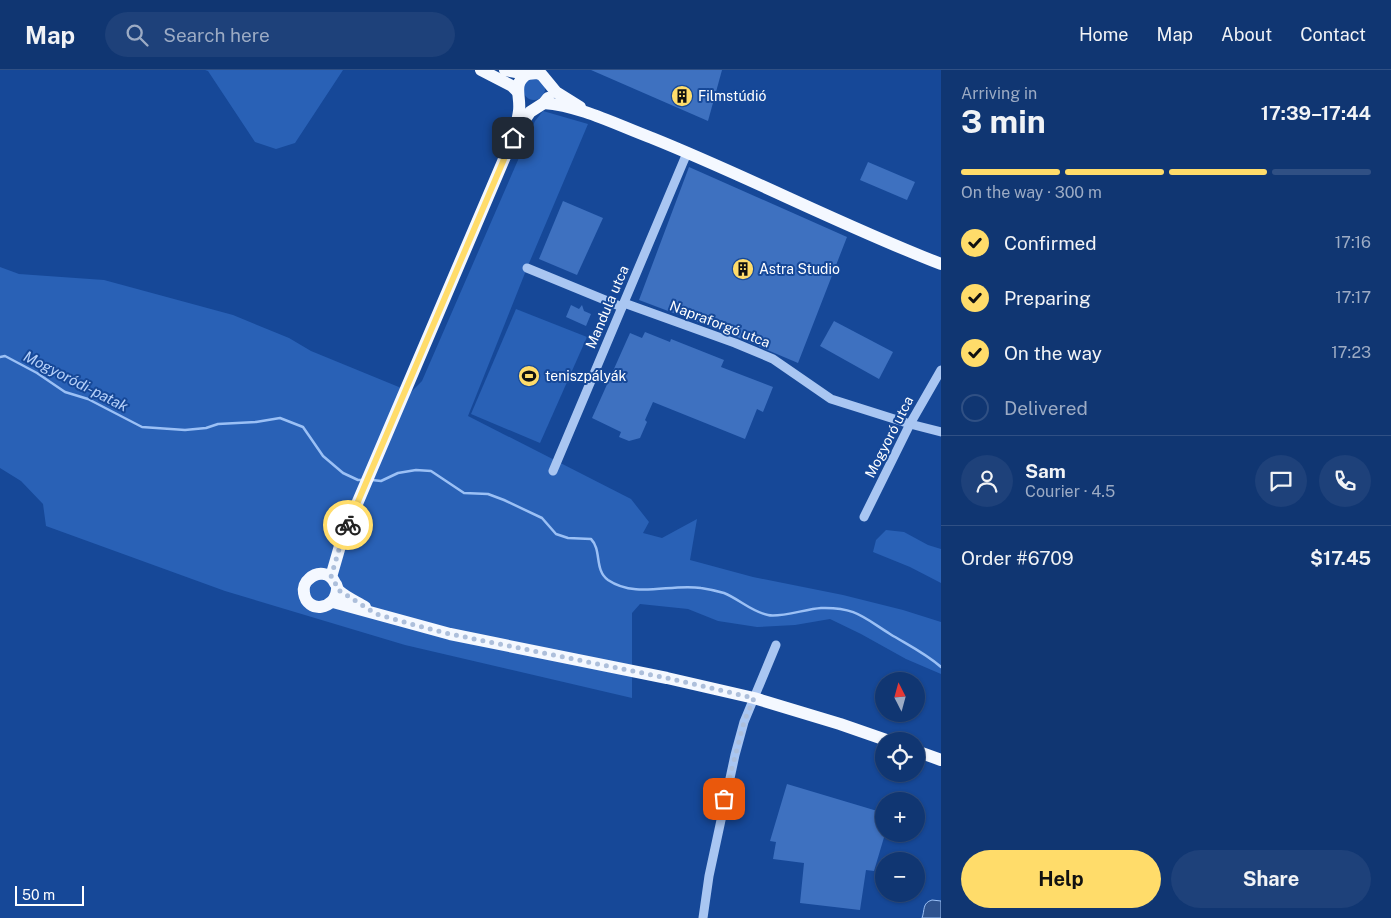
<!DOCTYPE html>
<meta charset="utf-8">
<style>
:root{--surface:#103672;--page:#1e417a;--text:#f1f3f6;--muted:#9cabc4;--line:#305084;--accent:#ffdc6a}
body{margin:0;font-family:"Public Sans",sans-serif;background:var(--page);color:var(--text);height:100vh;display:flex;flex-direction:column;font-size:19px;white-space:nowrap}
*{box-sizing:border-box;margin:0}
p{font-size:16px;color:var(--muted)}
.icon{flex:none;width:28px;height:28px;fill:none;stroke:currentColor;stroke-width:2;stroke-linecap:round;stroke-linejoin:round}
.map{position:relative;flex:1;overflow:hidden}
.details{display:flex;flex-direction:column;background:var(--surface);width:450px}
.details>*{flex:none}
.needle{width:32px;rotate:354deg}
.fabs{position:absolute;left:875px;top:602px;display:grid;gap:10px}
.fabs a{display:grid;place-items:center;width:50px;height:50px;border-radius:50%;background:var(--surface);box-shadow:0 1px 4px #0004,0 0 0 1px var(--line);font-size:25px}
.scale{position:absolute;left:15px;bottom:12px;width:69px;box-sizing:border-box;padding-left:5px;border:2px solid #fff;border-top:0;font-size:14px;line-height:18px;white-space:nowrap;color:#fff;-webkit-text-stroke:4px #164898;paint-order:stroke}
.pin{position:absolute;display:grid;place-items:center;width:42px;height:42px;color:#fff;margin:-21px;border-radius:10px;box-shadow:0 2px 8px #0006}
.courier{position:absolute;display:grid;place-items:center;width:50px;height:50px;margin:-25px;border:4px solid #ffdc6a;border-radius:50%;background:#fff;color:#222;box-shadow:0 1px 6px #0007}
.head em{font-style:normal;font-weight:700}
.head div{display:flex;flex-direction:column-reverse}
.head{display:flex;align-items:center;justify-content:space-between;height:85px;padding:0 20px}
h1{font-size:32px;font-weight:700;line-height:38px}
.bar{display:grid;grid-template-columns:repeat(4,1fr);gap:8px 5px;align-content:center;height:60px;padding:0 20px}
.bar i{height:6px;border-radius:4px;background:var(--line)}
.bar .current{background:var(--accent)}
.bar p{grid-column:span 4}
.line{display:flex;align-items:center;gap:12px;padding:0 20px;border-top:1px solid var(--line)}
.line div{flex:1}
.round{display:grid;place-items:center;flex:none;width:52px;height:52px;border-radius:26px;background:var(--page)}
ol{padding:0 20px;list-style:none}
li{display:flex;align-items:center;gap:15px;height:55px}
li p{margin-inline-start:auto}
li .icon{padding:5px;border-radius:50%;background:var(--accent);color:#111;stroke-width:4}
li:last-child{color:var(--muted)}
li i{width:28px;height:28px;border:2px solid var(--line);border-radius:50%}
.primary-button{display:flex;gap:10px;margin-top:auto;padding:10px 20px}
.primary-button a{flex:1;height:58px;border-radius:30px;background:var(--accent);color:#111;font-size:20px;font-weight:700;line-height:58px;text-align:center}
.primary-button a+a{background:var(--page);color:var(--text)}
header{display:flex;align-items:center;gap:30px;box-sizing:border-box;height:70px;padding:0 25px;background:var(--surface);border-bottom:1px solid var(--line)}
header strong{font-size:24px}
nav{display:flex;gap:28px;margin-inline-start:auto;font-size:18px}
.search{width:350px;height:45px;background:var(--page);display:flex;align-items:center;gap:12px;box-sizing:border-box;padding:0 18px;border-radius:28px;color:var(--muted);font-size:19px}
main{display:flex;flex:1;min-height:0}
.map>svg:first-child{display:block}
.green{fill:#2961b6}
.water{fill:#2f538f;stroke:#9bc0f5}
.lines{fill:none;stroke-linecap:round;stroke-linejoin:round}
.stream{stroke:#9bc0f5;stroke-width:2.5}
.building{fill:#3e71c0}
.minor{stroke:#a9c6f2;stroke-width:9}
.major{stroke:#f4f8ff;stroke-width:12}
.done{stroke:#adbfdb;stroke-width:5;stroke-dasharray:0 9}
.route{stroke:#ffdc6a;stroke-width:6}
.labels{text-anchor:middle;dominant-baseline:central;stroke-width:4;stroke-linejoin:round;paint-order:stroke}
.poi-label{font-size:14px;fill:#fff;stroke:#164898;text-anchor:start}
.street-label{font-size:14px;fill:#fff;stroke:#164898}
.water-label{font-size:15px;font-style:italic;fill:#b5d0f9;stroke:#164898}
</style>
<header>
<strong>Map</strong>
<div class="search"><svg class="icon" aria-label="search" viewBox="0 0 24 24"><circle cx="10" cy="10" r="6"/><path d="M15 15l6 6"/></svg>Search here</div>
<nav><a>Home</a><a>Map</a><a>About</a><a>Contact</a></nav>
</header>
<main>
<div class="map">
<svg width="941" height="848" viewBox="0 0 941 848">
<rect width="100%" height="100%" fill="#164898"/>
<g class="green">
<path d="M205 0H343L295 73 276 79 255 72 208 1Z"/>
<circle cx="534" cy="19" r="11"/>
<path d="M543 41 588 54 527 198 468 346 631 429 649 452 643 463 662 468 697 449 690 490 753 507 843 525 903 540 941 552V604L906 589 861 564 830 549 795 555 757 557 718 551 688 539 640 534 632 543V628L405 575 225 521 46 456 43 434 21 411 0 398V197L19 204 104 210 233 245 289 268 311 281 411 322 422 311 535 51Z"/>
<path d="M516 239 587 267 540 373 471 344Z"/>
<path d="M886 460 904 462 928 475 941 479V513L910 497 873 482 876 470Z"/>
</g>
<path class="water" d="M932 830 941 831V848H922C925 840 922 833 932 830Z"/>
<g class="lines">
<g class="stream">
<path d="M0 287 5 286 37 303 65 322 88 329 142 357 185 360 206 358 218 354 256 352 280 348 303 357 323 386 343 403 358 410H364"/>
<path d="M372 410 381 411 398 403 416 400 431 401 464 423 488 424 504 430 542 448 556 464 568 468 591 469C602 480 594 500 608 510 636 529 671 513 701 518 708 519 717 521 724 523 739 529 752 542 768 545 779 548 806 539 821 538 855 537 863 547 890 564 908 575 925 583 941 597"/>
</g>
</g>
<g class="building">
<path d="M591 0H722L708 51Z"/>
<path d="M868 92 915 112 907 130 860 110Z"/>
<path d="M689 97 847 167 798 293 737 267 639 230Z"/>
<path d="M563 131 603 148 577 205 539 189Z"/>
<path d="M571 235 579 239 582 235 584 241 591 244 586 256 566 247Z"/>
<path d="M834 251 893 282 879 309 820 276Z"/>
<path d="M645 262 670 272 671 269 724 290 721 297 773 317 763 342 757 339 745 369 653 332 645 350 647 352 640 368 629 371 619 367 621 362 592 348 630 263 642 268Z"/>
<path d="M787 714 884 743V764H885L874 801 866 800 860 840 800 833 804 793 773 789 776 772 770 771Z"/>
</g>
<g class="lines">
<g class="minor">
<path d="M527 198 622 237"/>
<path d="M624 233 735 273 773 289 831 329 910 354 941 362"/>
<path d="M553 401 687 83"/>
<path d="M864 447 910 354 941 300"/>
<path d="M703 848 709 806 735 685 744 652 776 575"/>
</g>
<g class="major">
<path d="M481 0 512 16 518 22"/>
<path d="M505 0 527 4 537 3 542 5 556 22 580 37"/>
<path d="M544 33C581 36 617 55 652 68 749 107 843 156 941 194"/>
<path d="M518 60 530 42 544 33 548 28"/>
<path d="M331 507 342 469 513 68C515 59 518 50 519 41 521 26 512 14 527 4"/>
<path d="M337 519C336 540 307 544 304 523 303 518 305 512 309 509 317 501 330 502 335 513 337 515 337 518 338 520 345 527 357 532 365 537"/>
<path d="M333 532 450 564 667 608 754 628 840 654 889 671"/>
<path d="M916 681 941 690"/>
</g>
</g>
<g class="lines">
<path class="done" d="M348 455 342 469 331 507 335 512 337 519 376 544 411 554 450 564 667 608 754 628 744 652 724 729"/>
<path class="route" d="M348 455 513 68"/>
</g>
<defs>
<g id="building-disc" transform="scale(1.125)"><circle r="9.5" fill="#ffdc6a" stroke="#164898"/><path d="M-4-6H4V6H1V3H-1V6H-4ZM-2.5-4.3h1.7v1.8h-1.7ZM.8-4.3h1.7v1.8H.8ZM-2.5-1h1.7V.8h-1.7ZM.8-1h1.7V.8H.8Z" fill="#111"/></g>
<g id="stadium-disc" transform="scale(1.125)"><circle r="9.5" fill="#ffdc6a" stroke="#164898"/><path d="M0-5a6.5 5 0 1 0 0 10a6.5 5 0 1 0 0-10ZM-3.5-1.8h7v3.6h-7Z" fill="#111"/></g>
</defs>
<g fill-rule="evenodd">
<use href="#building-disc" x="682" y="26"/>
<use href="#building-disc" x="743" y="199"/>
<use href="#stadium-disc" x="529" y="306"/>
</g>
<g class="labels">
<g class="poi-label">
<text x="698" y="26">Filmstúdió</text>
<text x="759" y="199">Astra Studio</text>
<text x="545" y="306">teniszpályák</text>
</g>
<g class="street-label">
<text transform="translate(607 237) rotate(-67)">Mandula utca</text>
<text transform="translate(720 254) rotate(21)">Napraforgó utca</text>
<text transform="translate(889 367) rotate(-63)">Mogyoró utca</text>
</g>
<g class="water-label">
<text transform="translate(76 311) rotate(27)">Mogyoródi-patak</text>
</g>
</g>
</svg>
<div class="fabs">
<a><svg class="needle" viewBox="-14 -14 28 28"><path d="M0-13l5 13h-10z" fill="#e53935"/><path d="M0 13l5-13h-10z" fill="#9cabc4"/></svg></a>
<a><svg class="icon" aria-label="locate" viewBox="0 0 24 24"><circle cx="12" cy="12" r="6"/><path d="M12 2v4M12 18v4M2 12h4M18 12h4"/></svg></a>
<a>+</a>
<a>−</a>
</div>
<div class="scale">50 m</div>
<div class="pin" style="left:724px;top:729px;background:#ea580c"><svg class="icon" aria-label="bag" viewBox="0 0 24 24"><path d="M5 8h14l-1 12H6zM9 8a3 3 0 0 1 6 0"/></svg></div>
<div class="pin" style="left:513px;top:68px;background:#1f2937"><svg class="icon" aria-label="home" viewBox="0 0 24 24"><path d="M3 11l9-7 9 7M6 9v11h12V9"/></svg></div>
<div class="courier" style="left:348px;top:455px"><svg class="icon" aria-label="bike" viewBox="0 0 24 24"><circle cx="6" cy="16" r="4"/><circle cx="18" cy="16" r="4"/><path d="M6 16l4-8h5l3 8M10 8l3 8H6M13 5h3"/></svg></div>
</div>
<section class="details">
<div class="head"><div><h1>3 min</h1><p>Arriving in</p></div><em>17:39–17:44</em></div>
<div class="bar"><i class="current"></i><i class="current"></i><i class="current"></i><i></i><p>On the way · 300 m</p></div>
<ol>
<li><svg class="icon" aria-label="check" viewBox="0 0 24 24"><path d="M5 12l5 5 9-10"/></svg>Confirmed<p>17:16</p></li>
<li><svg class="icon" aria-label="check" viewBox="0 0 24 24"><path d="M5 12l5 5 9-10"/></svg>Preparing<p>17:17</p></li>
<li><svg class="icon" aria-label="check" viewBox="0 0 24 24"><path d="M5 12l5 5 9-10"/></svg>On the way<p>17:23</p></li>
<li><i></i>Delivered</li>
</ol>
<div class="line" style="height:90px"><a class="round"><svg class="icon" aria-label="person" viewBox="0 0 24 24"><circle cx="12" cy="8" r="4"/><path d="M4 21q1-7 8-7t8 7"/></svg></a><div><b>Sam</b><p>Courier · 4.5</p></div><a class="round"><svg class="icon" aria-label="chat" viewBox="0 0 24 24"><path d="M4 5h16v11H9l-5 4z"/></svg></a><a class="round"><svg class="icon" aria-label="phone" viewBox="0 0 24 24"><path d="M5 4h4l2 5-3 2q2 4 5 5l2-3 5 2v4C11 20 4 13 5 4z"/></svg></a></div>
<div class="line" style="height:65px"><div>Order #6709</div><b>$17.45</b></div>
<div class="primary-button"><a>Help</a><a>Share</a></div>
</section>
</main>
